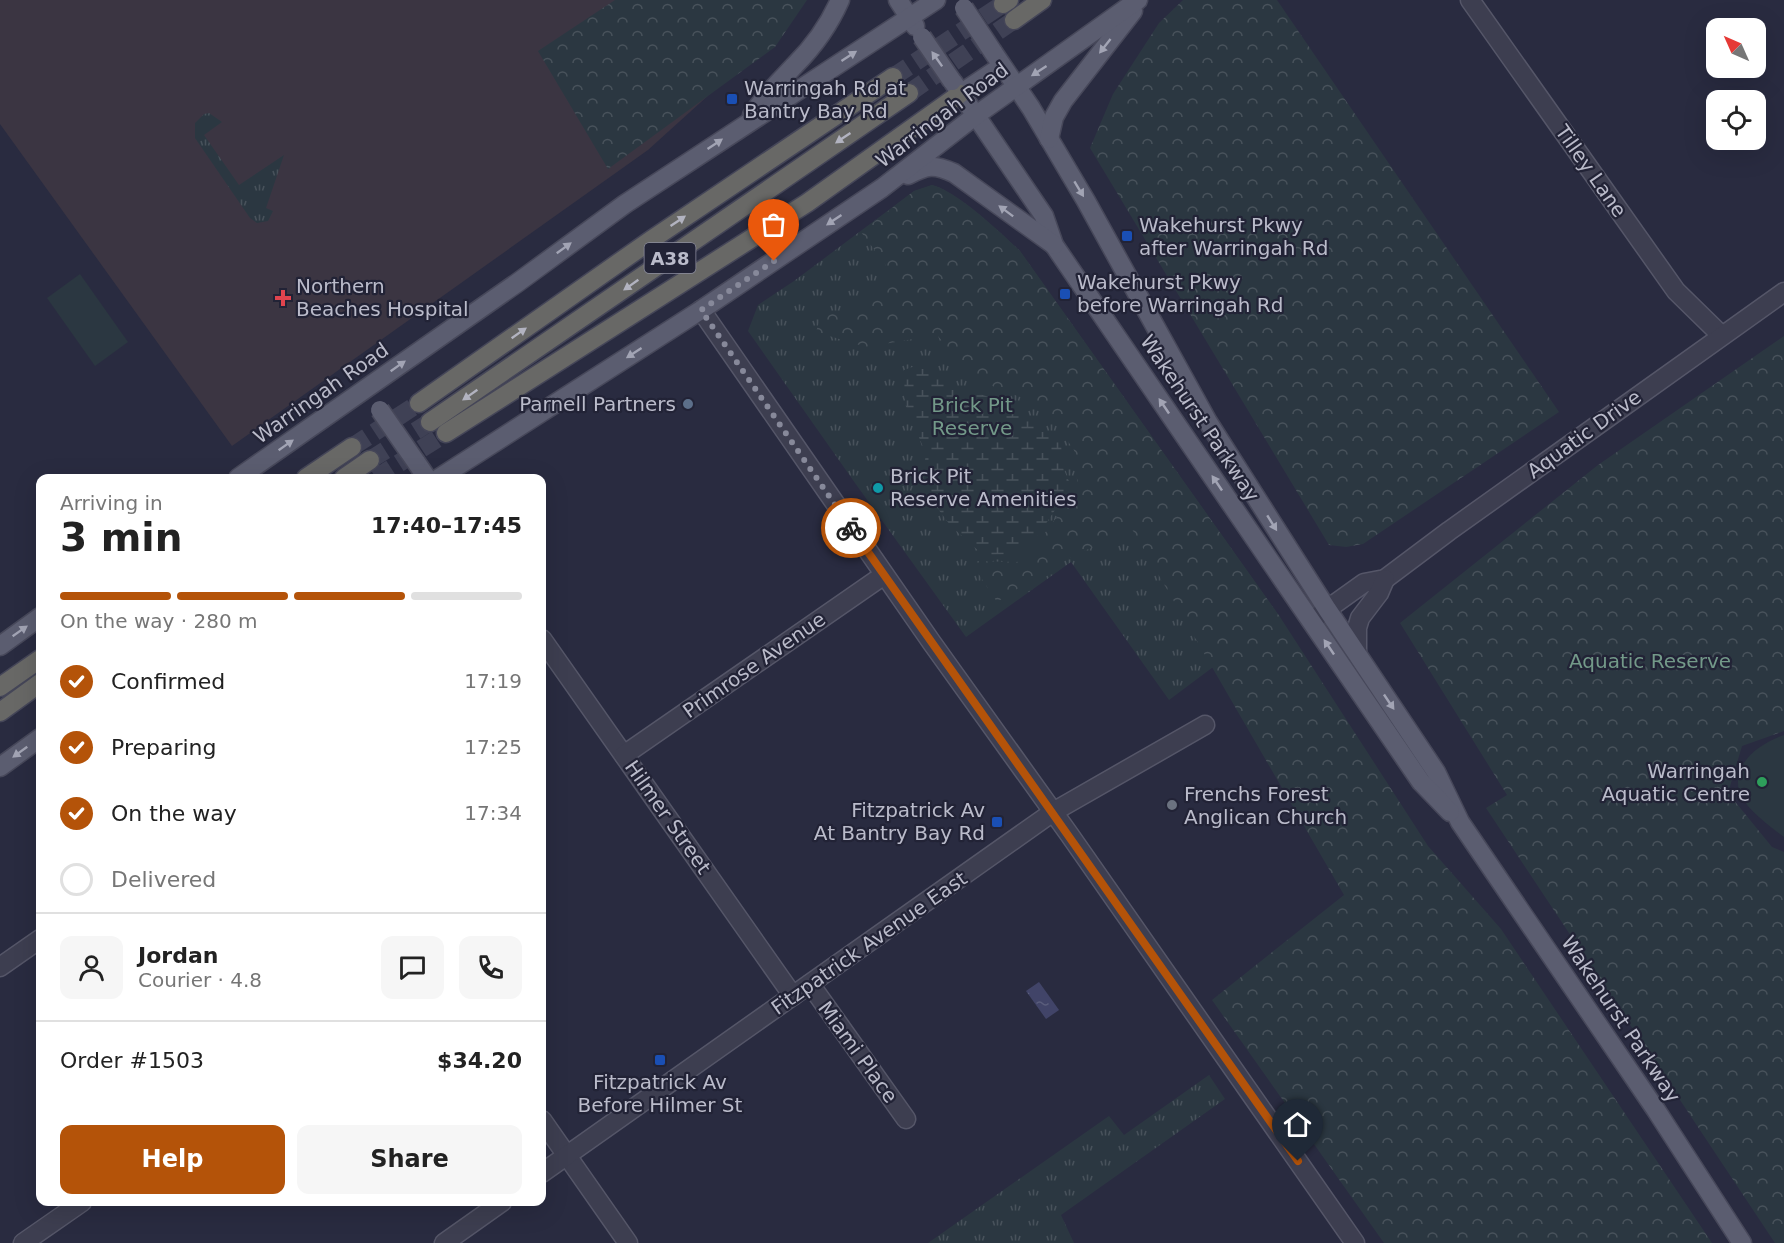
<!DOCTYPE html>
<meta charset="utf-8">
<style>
:root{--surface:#fff;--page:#f6f6f6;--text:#222;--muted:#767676;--line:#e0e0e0;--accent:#b45309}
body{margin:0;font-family:"DejaVu Sans",sans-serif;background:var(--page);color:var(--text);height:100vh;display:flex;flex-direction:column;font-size:22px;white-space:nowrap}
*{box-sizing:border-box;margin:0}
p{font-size:20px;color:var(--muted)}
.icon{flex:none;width:33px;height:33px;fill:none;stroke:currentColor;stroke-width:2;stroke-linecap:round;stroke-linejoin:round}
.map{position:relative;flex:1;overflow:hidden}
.details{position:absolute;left:36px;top:474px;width:510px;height:732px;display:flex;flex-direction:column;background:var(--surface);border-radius:12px;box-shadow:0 6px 24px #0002}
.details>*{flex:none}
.needle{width:39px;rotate:315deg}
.fabs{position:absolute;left:1706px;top:18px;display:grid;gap:12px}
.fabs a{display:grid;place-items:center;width:60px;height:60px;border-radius:12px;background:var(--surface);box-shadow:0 6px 24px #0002;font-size:30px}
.pin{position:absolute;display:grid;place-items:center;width:51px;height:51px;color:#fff;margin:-62px -26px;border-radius:50% 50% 50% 0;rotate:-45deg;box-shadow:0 0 6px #0007}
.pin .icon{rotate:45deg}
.courier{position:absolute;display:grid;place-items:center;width:60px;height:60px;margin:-30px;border:4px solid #b45309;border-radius:50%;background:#fff;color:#222;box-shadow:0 2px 8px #0007}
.head em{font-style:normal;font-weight:700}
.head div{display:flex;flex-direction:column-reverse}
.head{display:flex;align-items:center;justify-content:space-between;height:102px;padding:0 24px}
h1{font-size:39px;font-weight:700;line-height:45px}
.bar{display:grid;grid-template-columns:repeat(4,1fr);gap:9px 6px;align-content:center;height:72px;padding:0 24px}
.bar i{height:8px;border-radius:4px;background:var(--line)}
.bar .selected{background:var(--accent)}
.bar p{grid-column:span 4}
.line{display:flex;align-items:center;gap:15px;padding:0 24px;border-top:2px solid var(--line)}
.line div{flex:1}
.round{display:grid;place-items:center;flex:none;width:63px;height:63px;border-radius:12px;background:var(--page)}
ol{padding:0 24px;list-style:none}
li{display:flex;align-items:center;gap:18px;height:66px}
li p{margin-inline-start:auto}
li .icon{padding:6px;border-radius:50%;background:var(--accent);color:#fff;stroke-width:4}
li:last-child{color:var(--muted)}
li i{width:33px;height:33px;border:3px solid var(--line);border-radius:50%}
.cta{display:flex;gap:12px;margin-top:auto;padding:12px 24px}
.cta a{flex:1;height:69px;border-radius:12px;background:var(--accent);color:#fff;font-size:24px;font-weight:700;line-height:69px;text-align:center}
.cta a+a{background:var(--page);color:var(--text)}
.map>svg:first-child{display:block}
.medical{fill:#3b3542}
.grass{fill:url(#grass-tufts)}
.forest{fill:url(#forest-crowns)}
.wetland{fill:url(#wetland-marsh)}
.garden{fill:#2b3741}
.water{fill:url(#water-ripples)}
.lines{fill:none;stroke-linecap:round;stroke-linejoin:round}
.trunk-tunnel{stroke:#3f4155;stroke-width:18;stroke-dasharray:18 9;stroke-linecap:butt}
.minor-casing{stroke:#555668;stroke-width:21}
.primary-casing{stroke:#47485a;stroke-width:21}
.trunk-casing{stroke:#454658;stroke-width:21}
.minor{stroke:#3d3e50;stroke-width:18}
.primary{stroke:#5b5d70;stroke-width:18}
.trunk{stroke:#686866;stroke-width:18}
.primary-bridge-casing{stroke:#47485a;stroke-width:21;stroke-linecap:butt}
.primary-bridge{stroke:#5b5d70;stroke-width:18}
.oneway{fill:#a2a4b4}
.oneway2{fill:#b2b3c0}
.done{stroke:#87899a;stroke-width:6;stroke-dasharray:0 10.8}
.route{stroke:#b45309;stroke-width:8}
.transit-dot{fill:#1a4fb4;stroke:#222336;stroke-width:2}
.health-dot{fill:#e0444e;stroke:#222336;stroke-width:2}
.service-dot{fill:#5c6f8a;stroke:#222336;stroke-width:2}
.culture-dot{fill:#0f9aa8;stroke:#222336;stroke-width:2}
.leisure-dot{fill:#2e9e5b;stroke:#222336;stroke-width:2}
.worship-dot{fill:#6b7280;stroke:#222336;stroke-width:2}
.labels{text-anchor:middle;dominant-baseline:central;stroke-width:4.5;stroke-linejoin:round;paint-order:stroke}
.shield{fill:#222336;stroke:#8c8d9e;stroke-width:1.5}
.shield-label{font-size:18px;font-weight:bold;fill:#babbca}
.poi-label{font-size:20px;fill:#babbca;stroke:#222336;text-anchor:start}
.street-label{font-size:20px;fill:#babbca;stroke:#222336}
.park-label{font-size:20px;fill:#739989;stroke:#222336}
</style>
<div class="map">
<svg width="1784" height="1243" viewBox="0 0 1784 1243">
<defs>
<pattern id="grass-tufts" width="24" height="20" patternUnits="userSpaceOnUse" patternTransform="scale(1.5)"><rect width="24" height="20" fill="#2b3741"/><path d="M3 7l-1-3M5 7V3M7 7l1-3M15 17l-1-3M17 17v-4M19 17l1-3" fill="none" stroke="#48525b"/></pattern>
<pattern id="forest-crowns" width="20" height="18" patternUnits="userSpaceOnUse" patternTransform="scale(1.5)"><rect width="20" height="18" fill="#2b3741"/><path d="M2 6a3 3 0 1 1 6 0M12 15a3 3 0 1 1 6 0" fill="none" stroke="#48525b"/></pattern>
<pattern id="wetland-marsh" width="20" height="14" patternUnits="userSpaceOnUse" patternTransform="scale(1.5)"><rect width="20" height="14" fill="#2b3741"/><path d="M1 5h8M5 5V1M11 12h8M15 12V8" fill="none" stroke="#48525b"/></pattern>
<pattern id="water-ripples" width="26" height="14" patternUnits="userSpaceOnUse" patternTransform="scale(1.5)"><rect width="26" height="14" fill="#414468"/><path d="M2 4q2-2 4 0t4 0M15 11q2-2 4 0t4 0" fill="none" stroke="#5a5d7c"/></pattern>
</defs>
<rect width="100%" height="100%" fill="#292b40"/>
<path class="medical" d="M0 0H699L743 64 648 150 232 446 0 124Z"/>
<g class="grass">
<path d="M209 113 222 122 204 135 239 185 284 155 266 208 273 211 268 221 257 223 250 218 195 138V123L204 114Z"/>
<path d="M932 185C957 192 1000 232 1020 251L1280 617 1169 700 1071 562 966 637 855 483 748 331 758 305 794 281 914 191Z"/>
<path d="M1209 1075 1225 1099 1061 1215 1074 1243H928L1109 1116 1124 1135Z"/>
</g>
<g class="forest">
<path d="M615 0H807L775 47 608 169 538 51Z"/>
<path d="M1183 0H1277L1559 412 1363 544 1346 547 1329 545 1090 148 1113 94 1159 23Z"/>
<path d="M932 185C957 191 1000 232 1020 251L1280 617 1428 846 1501 929 1712 1243H1384L1212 1000 1344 895 1132 529 1056 564 997 602 970 561 1023 562 1078 489 1074 450 1055 423 1020 397 975 379 937 335 866 347 816 332 821 316C856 310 865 304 889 279L885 264 861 232 914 191Z"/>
<path d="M1784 336V731L1742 746 1728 793 1772 847 1784 852V1243H1775L1486 808 1507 795 1400 623 1598 465Z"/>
</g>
<path class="wetland" d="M923 363 955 390 969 391 986 396 1005 405 1061 441 1062 465 1071 486 1035 540 1018 554 983 555 950 525 921 486 926 454 905 404 904 370Z"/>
<g class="garden">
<path d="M80 274 128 342 95 366 47 298Z"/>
<path d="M1784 735V837C1771 827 1744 808 1739 791 1732 762 1761 743 1784 735Z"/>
</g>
<path class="water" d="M1039 982 1059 1010 1046 1019 1026 991Z"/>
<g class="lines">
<g class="trunk-tunnel">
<path d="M893 77 1003 4"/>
<path d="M909 93 1014 20"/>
<path d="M352 447 419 403"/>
<path d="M370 460 430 422"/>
<path d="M376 478 446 433"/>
</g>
<g class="minor-casing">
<g id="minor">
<path d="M1470 0 1676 291 1721 335"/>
<path d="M701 310 932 643 1069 834 1355 1243"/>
<path d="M1315 618 1364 583 1385 579 1449 531 1784 292"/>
<path d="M542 639 793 996"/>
<path d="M1357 654V628L1360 618 1379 593 1385 579"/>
<path d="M624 755 884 575"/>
<path d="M0 967 40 939"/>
<path d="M810 984 906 1119"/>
<path d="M542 1120 628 1243"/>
<path d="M542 1173 1053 812 1205 725"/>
<path d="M23 1243 82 1202"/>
<path d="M444 1243 502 1202"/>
</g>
</g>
<g class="primary-casing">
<g id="primary">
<path d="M898 0 915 26"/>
<path d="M993 52 1031 108 1086 201 1208 422 1327 609 1436 772 1460 822 1656 1110 1742 1243"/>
<path d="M953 82 1044 216 1054 245 1421 782 1450 812"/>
<path d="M960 94 1002 66"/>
<path d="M752 115C764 96 780 81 795 65 814 46 829 25 840 0"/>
<path d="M1049 139 1054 117 1063 101 1133 11"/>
<path d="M908 175C928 165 933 164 954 173L1054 245"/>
<path d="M416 462 427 478"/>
<path d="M238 478 517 283 625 204 936 0"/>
<path d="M439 478 701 310 882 188 975 116 1138 0"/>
<path d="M0 646 40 617"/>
<path d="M0 767 40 738"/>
</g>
</g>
<g class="trunk-casing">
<g id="trunk">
<path d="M1003 4 1009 0"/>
<path d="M1014 20 1042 0"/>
<path d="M419 403 651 240 893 77"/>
<path d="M430 422 909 93"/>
<path d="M446 433 807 203 960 94"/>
<path d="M306 478 352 447"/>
<path d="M344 478 370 460"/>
<path d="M0 687 40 659"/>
<path d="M0 712 40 683"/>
</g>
</g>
<use href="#minor" class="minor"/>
<use href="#primary" class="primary"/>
<use href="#trunk" class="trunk"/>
<g class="primary-bridge-casing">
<g id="primary-bridge">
<path d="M964 8 993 52"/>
<path d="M922 37 952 81"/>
<path d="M380 410 416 462"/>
</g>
</g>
<use href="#primary-bridge" class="primary-bridge"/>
</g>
<defs><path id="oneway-solid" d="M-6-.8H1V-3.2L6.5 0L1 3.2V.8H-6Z" transform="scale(1.5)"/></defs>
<g class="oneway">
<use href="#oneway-solid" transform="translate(1105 46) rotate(128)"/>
<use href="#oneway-solid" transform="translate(849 56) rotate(-33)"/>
<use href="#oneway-solid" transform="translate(937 59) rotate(-125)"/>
<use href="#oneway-solid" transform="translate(1039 71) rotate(147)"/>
<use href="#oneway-solid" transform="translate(715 144) rotate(-34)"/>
<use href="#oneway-solid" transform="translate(1079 189) rotate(59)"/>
<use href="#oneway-solid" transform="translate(1006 211) rotate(-143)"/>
<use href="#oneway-solid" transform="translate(834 220) rotate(146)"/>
<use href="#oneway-solid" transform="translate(564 248) rotate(-36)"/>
<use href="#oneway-solid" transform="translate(634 353) rotate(147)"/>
<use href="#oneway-solid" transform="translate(398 366) rotate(-35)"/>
<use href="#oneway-solid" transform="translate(1164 406) rotate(-124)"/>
<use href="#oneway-solid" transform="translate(286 445) rotate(-35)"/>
<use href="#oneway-solid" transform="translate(1217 483) rotate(-124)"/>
<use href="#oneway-solid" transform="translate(1272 523) rotate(58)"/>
<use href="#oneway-solid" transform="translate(20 631) rotate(-35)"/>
<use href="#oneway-solid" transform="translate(1329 647) rotate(-124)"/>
<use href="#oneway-solid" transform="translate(1389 702) rotate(56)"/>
<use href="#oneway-solid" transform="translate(20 752) rotate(144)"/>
</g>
<g class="oneway2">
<use href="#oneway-solid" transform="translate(843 138) rotate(146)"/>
<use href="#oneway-solid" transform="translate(678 221) rotate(-34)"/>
<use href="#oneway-solid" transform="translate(631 285) rotate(145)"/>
<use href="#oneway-solid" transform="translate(519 333) rotate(-35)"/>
<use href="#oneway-solid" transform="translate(470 395) rotate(145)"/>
</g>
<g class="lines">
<path class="done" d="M774 261 701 310 851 528"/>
<path class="route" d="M851 528 1298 1161"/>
</g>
<g class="transit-dot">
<rect x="726" y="93" width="12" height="12" rx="3"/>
<rect x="1121" y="230" width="12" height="12" rx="3"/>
<rect x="1059" y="288" width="12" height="12" rx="3"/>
<rect x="991" y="816" width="12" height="12" rx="3"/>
<rect x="654" y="1054" width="12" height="12" rx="3"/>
</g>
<path class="health-dot" d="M280 289h6v6h6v6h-6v6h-6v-6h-6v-6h6z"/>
<circle class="service-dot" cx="688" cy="404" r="6"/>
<circle class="culture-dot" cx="878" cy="488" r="6"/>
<circle class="leisure-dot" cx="1762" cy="782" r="6"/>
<circle class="worship-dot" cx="1172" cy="805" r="6"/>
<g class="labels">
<rect class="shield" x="644.5" y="243" width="51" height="30" rx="4.5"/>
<g class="shield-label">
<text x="670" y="258">A38</text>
</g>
<g class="poi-label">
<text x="744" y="88">Warringah Rd at<tspan x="744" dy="23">Bantry Bay Rd</tspan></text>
<text x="1139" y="225">Wakehurst Pkwy<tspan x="1139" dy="23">after Warringah Rd</tspan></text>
<text x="1077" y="282">Wakehurst Pkwy<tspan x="1077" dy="23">before Warringah Rd</tspan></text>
<text x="296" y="286">Northern<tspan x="296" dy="23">Beaches Hospital</tspan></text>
<text x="676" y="404" text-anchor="end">Parnell Partners</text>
<text x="890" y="476">Brick Pit<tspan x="890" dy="23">Reserve Amenities</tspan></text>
<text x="1750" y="771" text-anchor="end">Warringah<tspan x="1750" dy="23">Aquatic Centre</tspan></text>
<text x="1184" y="794">Frenchs Forest<tspan x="1184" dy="23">Anglican Church</tspan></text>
<text x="985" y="810" text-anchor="end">Fitzpatrick Av<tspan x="985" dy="23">At Bantry Bay Rd</tspan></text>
<text x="660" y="1082" text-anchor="middle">Fitzpatrick Av<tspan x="660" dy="23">Before Hilmer St</tspan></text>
</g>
<g class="street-label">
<text transform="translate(942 115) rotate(-37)">Warringah Road</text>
<text transform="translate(1591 171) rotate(55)">Tilley Lane</text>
<text transform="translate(321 393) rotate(-35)">Warringah Road</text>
<text transform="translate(1200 418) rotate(56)">Wakehurst Parkway</text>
<text transform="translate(1584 434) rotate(-36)">Aquatic Drive</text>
<text transform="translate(754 665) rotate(-35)">Primrose Avenue</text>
<text transform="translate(668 817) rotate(55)">Hilmer Street</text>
<text transform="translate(869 943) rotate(-35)">Fitzpatrick Avenue East</text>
<text transform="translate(1621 1019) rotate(56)">Wakehurst Parkway</text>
<text transform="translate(858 1052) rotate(54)">Miami Place</text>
</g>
<g class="park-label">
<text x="972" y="405">Brick Pit<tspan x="972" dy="23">Reserve</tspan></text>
<text x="1650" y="661">Aquatic Reserve</text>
</g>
</g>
</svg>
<div class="fabs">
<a><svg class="needle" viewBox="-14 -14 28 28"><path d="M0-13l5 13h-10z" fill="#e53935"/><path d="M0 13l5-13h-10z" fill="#767676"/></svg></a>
<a><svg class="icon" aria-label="locate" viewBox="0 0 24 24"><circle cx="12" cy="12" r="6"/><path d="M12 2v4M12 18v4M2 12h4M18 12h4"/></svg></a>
</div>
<div class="pin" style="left:774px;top:261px;background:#ea580c"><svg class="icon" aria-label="bag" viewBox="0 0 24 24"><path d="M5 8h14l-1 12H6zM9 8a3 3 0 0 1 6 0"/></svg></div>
<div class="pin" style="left:1298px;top:1161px;background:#1f2937"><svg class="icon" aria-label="home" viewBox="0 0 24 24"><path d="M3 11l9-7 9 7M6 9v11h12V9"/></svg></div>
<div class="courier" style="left:851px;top:528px"><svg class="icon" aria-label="bike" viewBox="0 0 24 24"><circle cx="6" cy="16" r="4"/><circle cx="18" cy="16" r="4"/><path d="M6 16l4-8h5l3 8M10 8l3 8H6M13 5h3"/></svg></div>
<section class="details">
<div class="head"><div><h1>3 min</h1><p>Arriving in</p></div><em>17:40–17:45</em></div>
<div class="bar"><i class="selected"></i><i class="selected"></i><i class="selected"></i><i></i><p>On the way · 280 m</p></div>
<ol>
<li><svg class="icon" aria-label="check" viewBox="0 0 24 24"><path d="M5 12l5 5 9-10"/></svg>Confirmed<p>17:19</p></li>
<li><svg class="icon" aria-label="check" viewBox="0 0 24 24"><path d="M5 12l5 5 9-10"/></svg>Preparing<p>17:25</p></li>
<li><svg class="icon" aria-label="check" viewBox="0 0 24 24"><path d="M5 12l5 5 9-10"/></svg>On the way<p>17:34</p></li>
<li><i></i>Delivered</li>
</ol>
<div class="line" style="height:108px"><a class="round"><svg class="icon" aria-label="person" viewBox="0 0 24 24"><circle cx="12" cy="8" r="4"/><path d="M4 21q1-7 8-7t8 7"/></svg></a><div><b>Jordan</b><p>Courier · 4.8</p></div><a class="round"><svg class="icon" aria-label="chat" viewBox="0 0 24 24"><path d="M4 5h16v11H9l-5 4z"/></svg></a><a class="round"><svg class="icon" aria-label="phone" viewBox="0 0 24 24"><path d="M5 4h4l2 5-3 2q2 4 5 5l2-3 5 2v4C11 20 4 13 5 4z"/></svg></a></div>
<div class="line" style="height:78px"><div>Order #1503</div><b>$34.20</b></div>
<div class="cta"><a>Help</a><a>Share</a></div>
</section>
</div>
